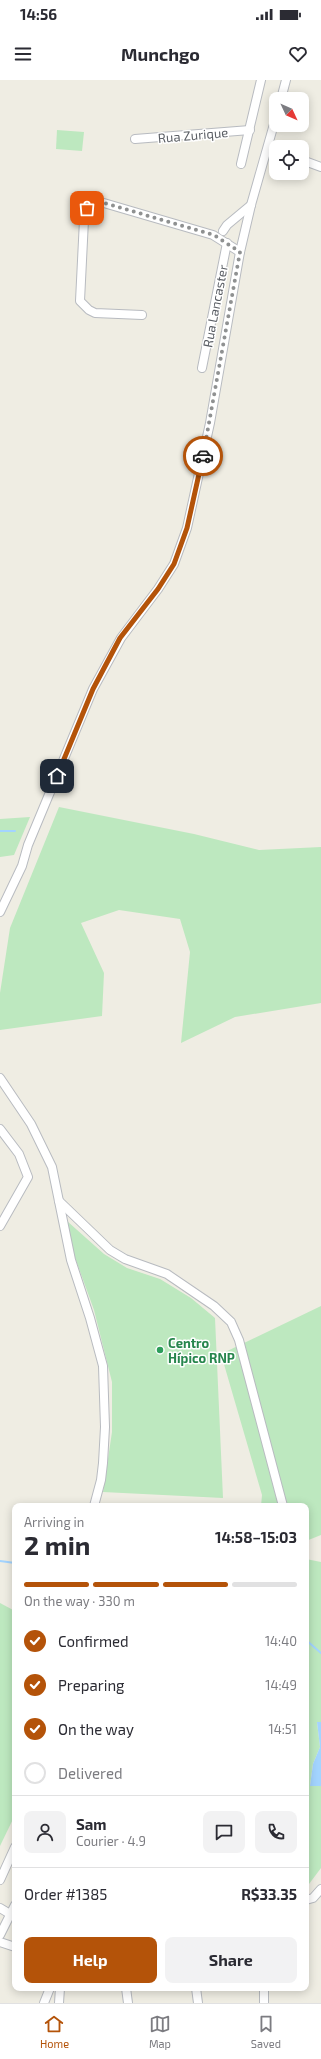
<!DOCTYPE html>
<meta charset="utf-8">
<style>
:root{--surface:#fff;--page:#f2f2f3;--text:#2b2b33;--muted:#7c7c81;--line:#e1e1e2;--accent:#b45309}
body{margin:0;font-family:"Exo 2",sans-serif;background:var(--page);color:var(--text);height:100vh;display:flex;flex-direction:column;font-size:15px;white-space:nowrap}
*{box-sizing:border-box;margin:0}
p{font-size:13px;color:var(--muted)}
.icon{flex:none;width:22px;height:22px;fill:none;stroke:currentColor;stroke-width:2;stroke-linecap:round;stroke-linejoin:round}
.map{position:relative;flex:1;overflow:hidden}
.details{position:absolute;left:12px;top:1423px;width:297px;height:488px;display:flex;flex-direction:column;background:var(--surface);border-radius:8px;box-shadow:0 2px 10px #0003}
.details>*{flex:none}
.needle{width:26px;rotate:134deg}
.controls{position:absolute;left:269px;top:12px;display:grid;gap:8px}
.controls a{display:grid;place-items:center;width:40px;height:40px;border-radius:8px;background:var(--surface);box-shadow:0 2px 10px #0003;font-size:20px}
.pin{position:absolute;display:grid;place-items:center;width:34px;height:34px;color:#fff;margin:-17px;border-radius:8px;box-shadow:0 2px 6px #0006}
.courier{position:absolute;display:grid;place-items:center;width:40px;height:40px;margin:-20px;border:3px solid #b45309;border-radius:50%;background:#fff;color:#222;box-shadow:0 1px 5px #0007}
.summary em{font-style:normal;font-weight:700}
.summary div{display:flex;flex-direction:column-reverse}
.summary{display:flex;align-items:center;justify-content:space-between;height:68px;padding:0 12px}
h1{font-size:26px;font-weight:700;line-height:30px}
.bar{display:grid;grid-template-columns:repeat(4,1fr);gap:6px 4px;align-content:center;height:48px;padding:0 12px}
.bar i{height:5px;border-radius:3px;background:var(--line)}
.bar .active{background:var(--accent)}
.bar p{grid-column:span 4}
.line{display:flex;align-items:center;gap:10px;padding:0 12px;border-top:1px solid var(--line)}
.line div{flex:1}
.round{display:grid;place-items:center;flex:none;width:42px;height:42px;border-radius:8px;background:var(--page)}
ol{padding:0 12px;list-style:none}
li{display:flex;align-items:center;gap:12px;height:44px}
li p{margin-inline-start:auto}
li .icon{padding:4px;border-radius:50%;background:var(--accent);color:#fff;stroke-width:4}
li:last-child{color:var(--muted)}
li i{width:22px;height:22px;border:2px solid var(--line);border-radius:50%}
.primary-button{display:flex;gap:8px;margin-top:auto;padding:8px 12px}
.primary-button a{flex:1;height:46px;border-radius:8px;background:var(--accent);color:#fff;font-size:16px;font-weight:700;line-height:46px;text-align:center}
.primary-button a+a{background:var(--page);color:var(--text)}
.status{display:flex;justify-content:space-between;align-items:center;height:28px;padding:0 20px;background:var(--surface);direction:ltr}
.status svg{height:11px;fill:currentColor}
header{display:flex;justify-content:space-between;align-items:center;height:52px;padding:0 12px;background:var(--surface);font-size:18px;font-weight:700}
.tab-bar{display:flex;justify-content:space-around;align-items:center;height:56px;border-top:1px solid var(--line);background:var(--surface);font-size:11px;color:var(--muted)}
.tab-bar a{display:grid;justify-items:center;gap:2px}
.tab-bar .active{color:var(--accent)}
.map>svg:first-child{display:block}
.green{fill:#bde8bf}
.water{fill:#a3d4ff}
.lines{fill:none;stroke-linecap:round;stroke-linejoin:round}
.stream{stroke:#a3d4ff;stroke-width:2}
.minor-casing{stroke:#b8bbc0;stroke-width:10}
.minor{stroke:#fff;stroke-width:8}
.done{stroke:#8f9191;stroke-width:4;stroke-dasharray:0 7.2}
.route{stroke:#b45309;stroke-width:5}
.leisure-dot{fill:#2e9e5b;stroke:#fff;stroke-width:1.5}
.labels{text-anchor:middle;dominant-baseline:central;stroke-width:3;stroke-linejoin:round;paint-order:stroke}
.street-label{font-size:13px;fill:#5b5f65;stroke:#fff}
.leisure-label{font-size:13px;font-weight:bold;fill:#27864d;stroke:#fff;text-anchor:start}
</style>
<div class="status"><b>14:56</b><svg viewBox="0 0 49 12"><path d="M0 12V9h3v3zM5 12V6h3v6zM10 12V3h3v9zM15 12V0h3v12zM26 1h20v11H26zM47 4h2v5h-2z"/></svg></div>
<header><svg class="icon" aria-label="menu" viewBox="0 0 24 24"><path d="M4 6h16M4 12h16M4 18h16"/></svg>Munchgo<svg class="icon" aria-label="heart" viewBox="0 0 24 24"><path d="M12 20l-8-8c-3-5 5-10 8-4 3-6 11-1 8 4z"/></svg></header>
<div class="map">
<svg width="321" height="1923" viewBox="0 0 321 1923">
<rect width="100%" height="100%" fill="#efede3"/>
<g class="green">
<path d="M57 50 84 52 82 71 56 69Z"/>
<path d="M59 727 194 754 259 770 321 767V923L235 937 181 963 190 872 180 839 119 830 81 843 104 893 102 936 0 950V913L10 848Z"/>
<path d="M30 737 14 775 0 777V739Z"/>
<path d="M67 1141 104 1174 127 1188 160 1199 191 1218 215 1238 223 1418 103 1412 112 1352V1302L94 1230 73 1172Z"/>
<path d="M321 1226V1455L306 1461V1426H261L262 1415 221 1274Z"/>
<path d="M306 1479 321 1482V1642H317L320 1667 313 1684 310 1706H321V1788L306 1808Z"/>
<path d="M0 1523 15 1531V1735L0 1766Z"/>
</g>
<path class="water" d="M317 1642H321V1706H310L313 1684 320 1667Z"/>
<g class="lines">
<g class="stream">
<path d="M0 751H15"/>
<path d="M0 1481 15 1483"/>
<path d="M306 1560 321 1573"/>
</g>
<g class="minor-casing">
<g id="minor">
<path d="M281 19 286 0"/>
<path d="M135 59 250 50"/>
<path d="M302 80 321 87"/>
<path d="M241 84 261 0"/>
<path d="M223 151 227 145 251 125"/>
<path d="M142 235 95 233 89 230 80 221 84 140C86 131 87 124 97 121L213 155 240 172"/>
<path d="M202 288 227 163"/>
<path d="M0 832 22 786 28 765 93 609 121 558 158 509 174 484 187 448 210 343 240 172 251 125 276 37"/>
<path d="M0 998 31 1044 52 1087 71 1180 90 1238 103 1286 105 1347 103 1383 101 1400 94 1426"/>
<path d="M0 1049 19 1074 28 1097 0 1146"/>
<path d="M59 1121 110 1170 125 1179 167 1194 214 1226 231 1242 239 1260 283 1426"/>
<path d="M0 1800 15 1767"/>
<path d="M306 1820 313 1818 321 1809"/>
<path d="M0 1828 15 1837"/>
<path d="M0 1855 15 1825"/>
<path d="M0 1862 15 1867"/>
<path d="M126 1908 128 1923"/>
<path d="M196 1908 198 1923"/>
<path d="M264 1908V1923"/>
<path d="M44 1923 50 1908"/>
<path d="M59 1923 60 1908"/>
</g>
</g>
<use href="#minor" class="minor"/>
</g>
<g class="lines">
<path class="done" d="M87 128C94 118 101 122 111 125L214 155 240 172 203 376"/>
<path class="route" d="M57 696 93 609 120 558 158 509 174 484 187 448 203 376"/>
</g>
<circle class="leisure-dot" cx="160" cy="1270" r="4"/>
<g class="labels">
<g class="street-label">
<text transform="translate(193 55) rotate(-5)">Rua Zurique</text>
<text transform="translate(215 226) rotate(-79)">Rua Lancaster</text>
</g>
<g class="leisure-label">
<text x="168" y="1263">Centro<tspan x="168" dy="15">Hípico RNP</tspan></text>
</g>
</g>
</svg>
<div class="controls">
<a><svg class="needle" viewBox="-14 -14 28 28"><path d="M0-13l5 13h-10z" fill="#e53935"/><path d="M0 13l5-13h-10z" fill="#7c7c81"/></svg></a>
<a><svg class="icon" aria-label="locate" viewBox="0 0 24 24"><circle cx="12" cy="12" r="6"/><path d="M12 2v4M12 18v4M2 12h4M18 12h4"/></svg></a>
</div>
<div class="pin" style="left:87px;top:128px;background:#ea580c"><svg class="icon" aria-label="bag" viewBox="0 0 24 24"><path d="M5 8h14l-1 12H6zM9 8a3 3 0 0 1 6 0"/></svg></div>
<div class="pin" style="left:57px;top:696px;background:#1f2937"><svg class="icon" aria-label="home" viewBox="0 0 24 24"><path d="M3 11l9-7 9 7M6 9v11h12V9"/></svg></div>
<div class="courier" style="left:203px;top:376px"><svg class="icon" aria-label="car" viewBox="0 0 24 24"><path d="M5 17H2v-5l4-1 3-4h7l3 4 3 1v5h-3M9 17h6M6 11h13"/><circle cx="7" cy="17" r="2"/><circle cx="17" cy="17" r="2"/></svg></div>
<section class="details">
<div class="summary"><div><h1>2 min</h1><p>Arriving in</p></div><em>14:58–15:03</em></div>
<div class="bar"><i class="active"></i><i class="active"></i><i class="active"></i><i></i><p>On the way · 330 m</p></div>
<ol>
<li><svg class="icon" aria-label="check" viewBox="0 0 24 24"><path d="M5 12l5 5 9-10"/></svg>Confirmed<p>14:40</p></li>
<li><svg class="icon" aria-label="check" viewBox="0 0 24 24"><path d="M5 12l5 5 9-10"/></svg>Preparing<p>14:49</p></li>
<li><svg class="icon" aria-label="check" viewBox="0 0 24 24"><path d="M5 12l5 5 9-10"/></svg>On the way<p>14:51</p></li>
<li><i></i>Delivered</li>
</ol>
<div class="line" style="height:72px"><a class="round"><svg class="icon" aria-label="person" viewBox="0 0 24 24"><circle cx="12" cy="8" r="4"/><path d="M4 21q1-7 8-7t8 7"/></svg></a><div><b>Sam</b><p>Courier · 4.9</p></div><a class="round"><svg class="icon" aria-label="chat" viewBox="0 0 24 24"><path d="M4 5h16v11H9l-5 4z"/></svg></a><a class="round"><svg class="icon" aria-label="phone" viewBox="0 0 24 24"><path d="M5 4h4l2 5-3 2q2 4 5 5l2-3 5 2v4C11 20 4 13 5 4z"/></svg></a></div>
<div class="line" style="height:52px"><div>Order #1385</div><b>R$33.35</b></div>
<div class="primary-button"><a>Help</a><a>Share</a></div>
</section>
</div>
<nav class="tab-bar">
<a class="active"><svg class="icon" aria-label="home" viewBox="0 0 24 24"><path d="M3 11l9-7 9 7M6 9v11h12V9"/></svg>Home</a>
<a><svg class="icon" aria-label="map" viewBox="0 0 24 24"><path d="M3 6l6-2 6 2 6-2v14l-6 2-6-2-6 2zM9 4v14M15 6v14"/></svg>Map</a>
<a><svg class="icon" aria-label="saved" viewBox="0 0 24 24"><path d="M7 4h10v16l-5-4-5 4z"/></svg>Saved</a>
</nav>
